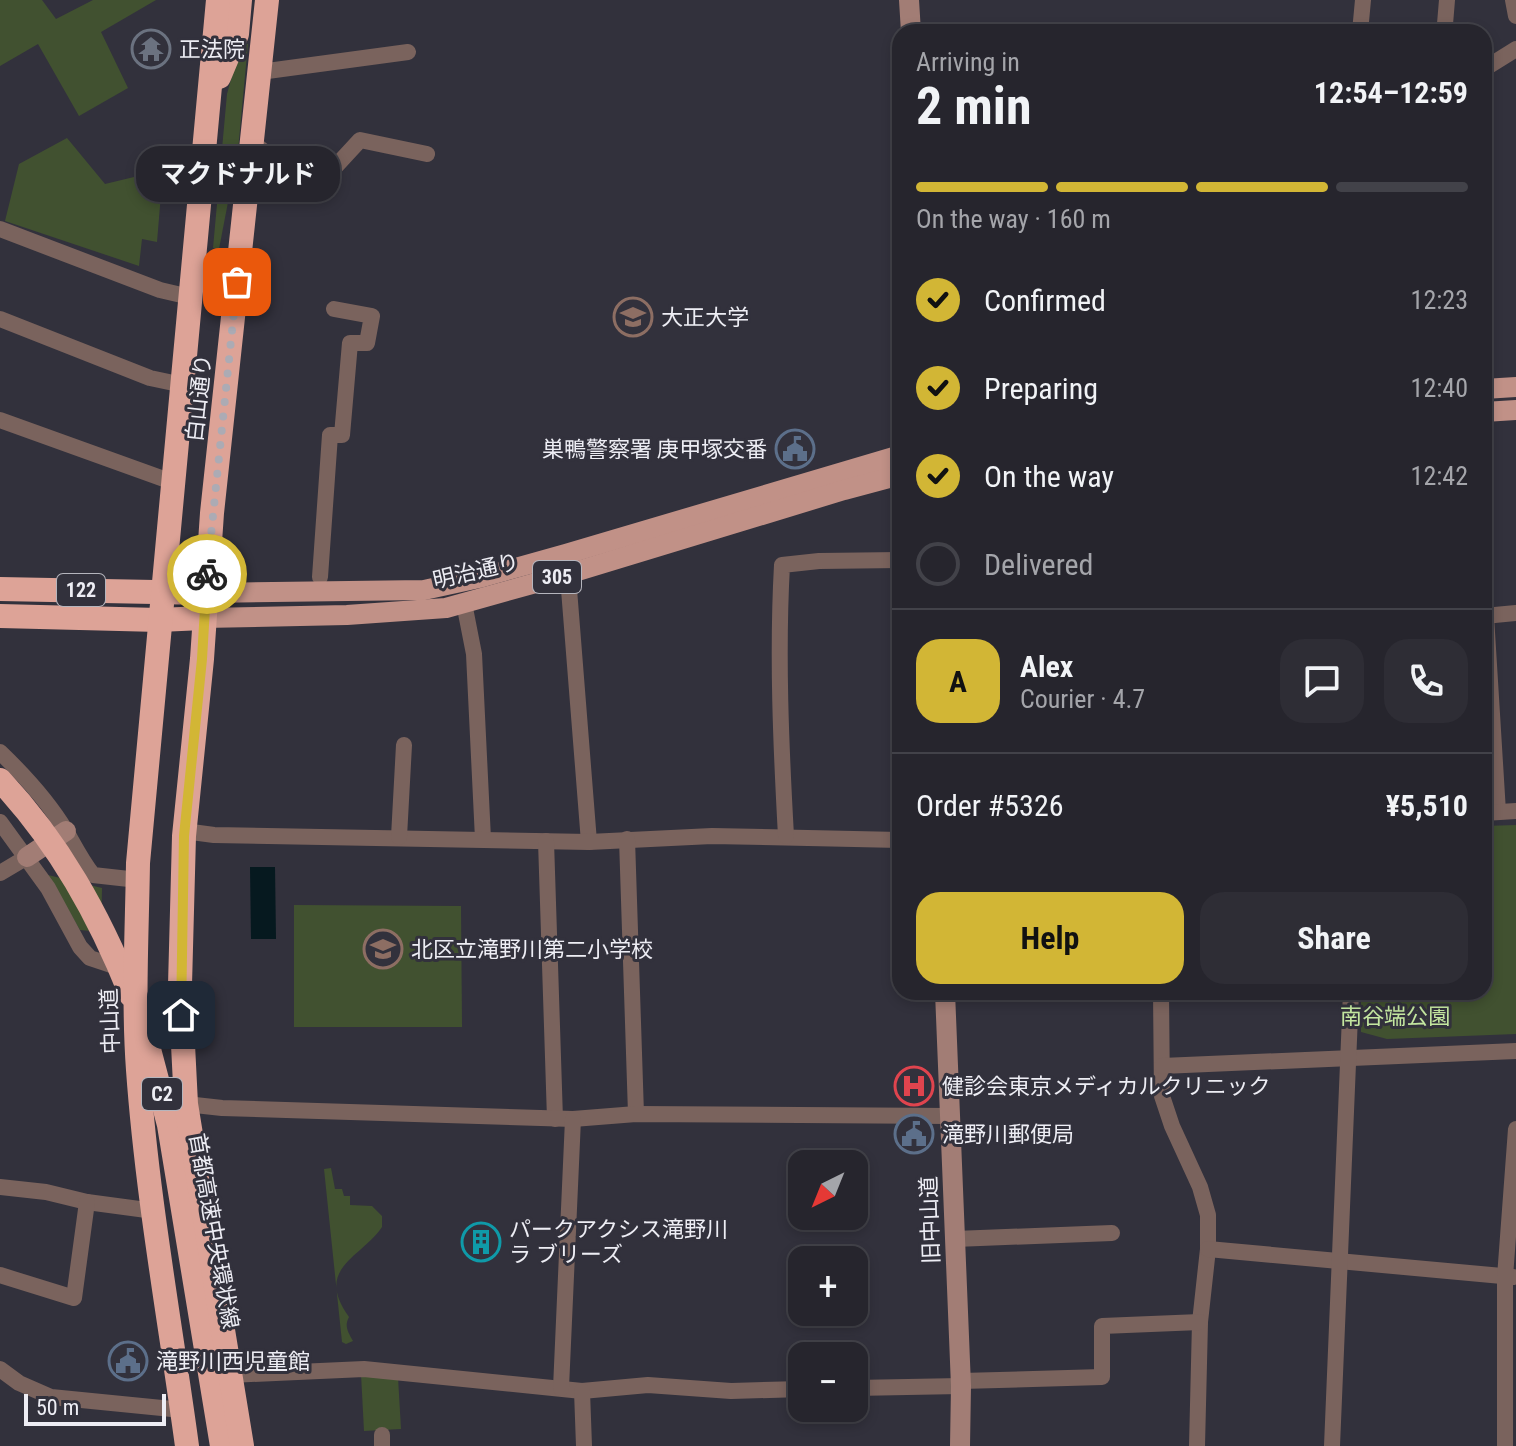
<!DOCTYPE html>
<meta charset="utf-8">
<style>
:root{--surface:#26252d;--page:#2e2d35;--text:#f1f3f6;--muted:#a4a5aa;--line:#424249;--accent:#d2b635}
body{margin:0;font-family:"Roboto Condensed","Noto Sans JP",sans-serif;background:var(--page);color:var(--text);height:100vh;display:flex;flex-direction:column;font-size:30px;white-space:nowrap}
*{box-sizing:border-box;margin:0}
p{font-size:26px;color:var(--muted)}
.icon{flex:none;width:44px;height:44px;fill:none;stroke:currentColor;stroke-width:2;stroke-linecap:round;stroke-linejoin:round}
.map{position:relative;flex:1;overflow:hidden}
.side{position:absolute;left:892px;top:24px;width:600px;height:976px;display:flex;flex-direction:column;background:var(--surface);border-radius:24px;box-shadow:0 4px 12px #0003,0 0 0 2px var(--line)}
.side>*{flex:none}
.needle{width:52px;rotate:223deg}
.controls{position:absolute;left:788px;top:1150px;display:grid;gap:16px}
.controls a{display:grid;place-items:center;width:80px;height:80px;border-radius:16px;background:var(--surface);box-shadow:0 4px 12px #0003,0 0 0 2px var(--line);font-size:40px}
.scale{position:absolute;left:24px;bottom:20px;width:142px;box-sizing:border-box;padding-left:8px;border:4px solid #ededf4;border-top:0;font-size:22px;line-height:28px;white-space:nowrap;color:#ededf4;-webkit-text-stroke:6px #32313c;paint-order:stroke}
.pin{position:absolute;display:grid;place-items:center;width:68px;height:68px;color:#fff;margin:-34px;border-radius:16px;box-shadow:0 4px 12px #0006}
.courier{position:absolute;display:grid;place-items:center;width:80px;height:80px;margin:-40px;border:6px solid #d2b635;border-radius:50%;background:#fff;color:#222;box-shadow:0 2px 10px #0007}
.bubble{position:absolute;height:56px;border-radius:24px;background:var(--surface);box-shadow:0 4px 12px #0003,0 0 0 2px var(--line);font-size:26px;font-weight:700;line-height:56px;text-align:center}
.head em{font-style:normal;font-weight:700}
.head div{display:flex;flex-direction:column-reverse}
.head{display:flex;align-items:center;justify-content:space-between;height:136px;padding:0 24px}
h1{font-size:52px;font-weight:700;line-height:60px}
.bar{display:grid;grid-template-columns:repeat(4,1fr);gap:12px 8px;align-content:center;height:96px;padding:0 24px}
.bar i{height:10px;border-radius:6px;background:var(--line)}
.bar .selected{background:var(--accent)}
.bar p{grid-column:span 4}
.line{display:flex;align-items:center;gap:20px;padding:0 24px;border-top:2px solid var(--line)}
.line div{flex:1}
.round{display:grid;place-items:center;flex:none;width:84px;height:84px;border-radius:24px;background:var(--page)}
ol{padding:0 24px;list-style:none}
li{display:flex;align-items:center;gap:24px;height:88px}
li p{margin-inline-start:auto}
li .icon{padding:8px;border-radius:50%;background:var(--accent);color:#111;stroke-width:4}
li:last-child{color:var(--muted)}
li i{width:44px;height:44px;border:4px solid var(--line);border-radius:50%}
.primary-button{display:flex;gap:16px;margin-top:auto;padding:16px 24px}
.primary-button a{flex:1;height:92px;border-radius:24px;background:var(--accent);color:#111;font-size:32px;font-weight:700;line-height:92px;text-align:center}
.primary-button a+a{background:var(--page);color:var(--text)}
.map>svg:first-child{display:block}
.green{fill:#415130}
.water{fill:#06191f}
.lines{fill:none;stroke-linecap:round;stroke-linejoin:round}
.street{stroke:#7a635d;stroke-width:16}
.secondary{stroke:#a27d75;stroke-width:20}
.primary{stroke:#c19187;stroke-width:20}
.highway{stroke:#dda397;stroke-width:24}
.done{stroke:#acabb4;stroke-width:8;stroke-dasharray:0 14.4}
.route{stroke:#d2b635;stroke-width:10}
.labels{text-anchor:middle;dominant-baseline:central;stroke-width:6;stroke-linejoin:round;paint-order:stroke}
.shield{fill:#32313c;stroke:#b5b5bd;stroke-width:2}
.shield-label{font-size:20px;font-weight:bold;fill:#ededf4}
.poi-label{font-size:22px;fill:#ededf4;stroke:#32313c;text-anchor:start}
.street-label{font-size:22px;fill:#ededf4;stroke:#32313c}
.park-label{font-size:22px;fill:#c4e7a0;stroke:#32313c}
</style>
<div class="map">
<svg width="1516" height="1446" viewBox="0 0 1516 1446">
<rect width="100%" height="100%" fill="#32313c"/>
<g class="green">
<path d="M0 0H42L56 19 93 0H156L101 32 128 88 79 116 38 44 0 66Z"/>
<path d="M241 43 248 44 238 150 219 249 213 248 227 94Z"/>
<path d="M67 138 105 184 163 170 157 242 142 239 139 266 5 221 19 164Z"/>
<path d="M1516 825V1034L1387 1039 1361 1032V992H1484V826Z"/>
<path d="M48 875 102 888 101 932 80 930Z"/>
<path d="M294 905 461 906 462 1027H294Z"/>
<path d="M331 1168 335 1189H342L344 1196H350V1205L372 1206 382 1216V1227C360 1259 314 1268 349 1317 344 1326 348 1332 353 1341L346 1344 342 1342 324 1169Z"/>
<path d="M361 1374 398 1377 401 1429 364 1431Z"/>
</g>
<path class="water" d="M250 867H275L276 939H251Z"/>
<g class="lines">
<g class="street">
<path d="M1447 0 1445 24 1449 32"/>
<path d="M1513 0 1516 16"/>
<path d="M1360 32 1363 0"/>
<path d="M1484 69 1516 49"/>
<path d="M260 72 408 52"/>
<path d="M252 142 300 180 314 181 324 171 336 166 360 140 427 154"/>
<path d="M0 229 160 290 190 297"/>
<path d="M0 319 150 378 183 385"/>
<path d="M0 420 175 483"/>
<path d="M567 564 589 842"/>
<path d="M320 577 330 435H342L350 343H367L372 316 334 309"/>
<path d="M464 603 474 654 483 839"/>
<path d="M1484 616 1516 613"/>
<path d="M1486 616 1498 812"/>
<path d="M0 752C25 776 48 801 66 831 75 847 82 861 93 875L138 880"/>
<path d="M1484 813 1516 811"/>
<path d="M0 822 48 888 80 947 90 958 126 970"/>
<path d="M184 831 214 835 589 842 712 836 900 840"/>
<path d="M786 836C781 746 777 655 782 565L819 561 900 560"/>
<path d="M399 837 404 745"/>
<path d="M627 839 636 1114"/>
<path d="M546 841 555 1119"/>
<path d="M0 873 27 857"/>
<path d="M1161 992 1162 1096 1172 1126 1200 1187 1208 1215V1249L1200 1322 1197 1446"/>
<path d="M1162 1066 1516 1051"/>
<path d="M186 1104 222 1108 573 1119 636 1114 951 1116"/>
<path d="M0 1187 46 1192 87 1202 154 1211"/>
<path d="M955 1239 1112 1233"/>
<path d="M1208 1249 1513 1277"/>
<path d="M0 1275 74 1298 87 1202"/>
<path d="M0 1369 19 1383 51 1397 182 1410"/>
<path d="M230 1375 364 1369 582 1391 648 1385 731 1391 802 1389"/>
<path d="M961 1381 1102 1377V1326L1200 1322"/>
<path d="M561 1388 573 1119"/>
<path d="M854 1388 961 1386"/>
<path d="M582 1391 584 1446"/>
<path d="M382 1446V1435"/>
<path d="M1332 1446 1351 992"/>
<path d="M1505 1446V1277L1516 1129"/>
</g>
<g class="secondary">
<path d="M909 0 911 32"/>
<path d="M27 857 66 831"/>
<path d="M945 992 961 1386 960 1446"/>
</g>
<g class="primary">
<path d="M1484 389 1516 387"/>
<path d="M1484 412 1516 410"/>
<path d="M206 593 424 590 479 578 566 554 900 455"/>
<path d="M203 618 347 615 446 608 568 574 844 490 900 475"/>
</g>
<g class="highway">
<path d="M219 77 237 34 240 0"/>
<path d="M0 589 206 593"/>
<path d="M0 616 159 620 203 618"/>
<path d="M0 780C59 843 99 915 131 995"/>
<path d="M145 1034 169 1125 222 1446"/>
<path d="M187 1446C170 1321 147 1196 138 1070 133 1001 137 932 138 863L218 0"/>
<path d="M242 1446 186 1104 180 985 184 836 202 659 212 513 267 0"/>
</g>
</g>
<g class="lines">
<path class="done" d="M207 574 237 282"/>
<path class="route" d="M181 1015 184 836 202 659 207 574"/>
</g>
<defs>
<g id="temple-ring" transform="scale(2)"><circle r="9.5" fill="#32313c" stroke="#6b7280" stroke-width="1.5"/><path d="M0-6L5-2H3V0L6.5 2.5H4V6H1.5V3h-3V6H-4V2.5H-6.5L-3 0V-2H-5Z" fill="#6b7280"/></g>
<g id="university-ring" transform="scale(2)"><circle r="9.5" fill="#32313c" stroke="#8d6e63" stroke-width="1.5"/><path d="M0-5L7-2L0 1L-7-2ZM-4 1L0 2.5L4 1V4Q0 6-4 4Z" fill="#8d6e63"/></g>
<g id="civic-ring" transform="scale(2)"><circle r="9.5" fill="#32313c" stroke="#5c6f8a" stroke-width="1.5"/><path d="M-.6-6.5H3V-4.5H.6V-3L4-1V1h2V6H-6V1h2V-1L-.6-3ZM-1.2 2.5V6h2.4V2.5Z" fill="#5c6f8a"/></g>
<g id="school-ring" transform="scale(2)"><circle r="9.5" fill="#32313c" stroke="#8d6e63" stroke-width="1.5"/><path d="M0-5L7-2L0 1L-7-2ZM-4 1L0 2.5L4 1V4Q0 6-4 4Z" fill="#8d6e63"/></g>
<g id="hospital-ring" transform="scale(2)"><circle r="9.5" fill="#32313c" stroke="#e0444e" stroke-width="1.5"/><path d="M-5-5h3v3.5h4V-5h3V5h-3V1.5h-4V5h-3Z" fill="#e0444e"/></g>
<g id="building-ring" transform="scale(2)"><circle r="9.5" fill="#32313c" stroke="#0f9aa8" stroke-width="1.5"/><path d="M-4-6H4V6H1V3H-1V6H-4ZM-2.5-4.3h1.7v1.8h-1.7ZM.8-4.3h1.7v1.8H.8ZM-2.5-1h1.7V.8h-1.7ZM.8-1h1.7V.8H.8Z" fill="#0f9aa8"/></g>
</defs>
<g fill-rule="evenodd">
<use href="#temple-ring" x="151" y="49"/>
<use href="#university-ring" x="633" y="317"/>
<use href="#civic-ring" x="795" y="449"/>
<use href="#school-ring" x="383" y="949"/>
<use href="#hospital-ring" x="914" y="1086"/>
<use href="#civic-ring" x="914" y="1134"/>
<use href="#building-ring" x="481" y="1242"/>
<use href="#civic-ring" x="128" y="1361"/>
</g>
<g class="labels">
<g class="shield">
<rect x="533" y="561" width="48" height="32" rx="6"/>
<rect x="57" y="574" width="48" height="32" rx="6"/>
<rect x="142" y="1078" width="40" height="32" rx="6"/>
</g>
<g class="shield-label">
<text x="557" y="577">305</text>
<text x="81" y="590">122</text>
<text x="162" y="1094">C2</text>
</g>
<g class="poi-label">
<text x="179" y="49">正法院</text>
<text x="661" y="317">大正大学</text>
<text x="767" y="449" text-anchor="end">巣鴨警察署 庚甲塚交番</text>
<text x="411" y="949">北区立滝野川第二小学校</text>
<text x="942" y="1086">健診会東京メディカルクリニック</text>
<text x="942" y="1134">滝野川郵便局</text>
<text x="509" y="1229">パークアクシス滝野川<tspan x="509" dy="25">ラ ブリーズ</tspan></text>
<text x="156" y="1361">滝野川西児童館</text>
</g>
<g class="street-label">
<text transform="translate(199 398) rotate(-84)">白山通り</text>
<text transform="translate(476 571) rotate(-13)">明治通り</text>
<text transform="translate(110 1021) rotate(-92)">中山道</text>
<text transform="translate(930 1220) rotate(-92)">旧中山道</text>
<text transform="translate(214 1231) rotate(80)">首都高速中央環状線</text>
</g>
<g class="park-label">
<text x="1395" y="1016">南谷端公園</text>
</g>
</g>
</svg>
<div class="controls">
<a><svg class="needle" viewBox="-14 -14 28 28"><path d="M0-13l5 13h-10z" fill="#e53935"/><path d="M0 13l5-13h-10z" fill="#a4a5aa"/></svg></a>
<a>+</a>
<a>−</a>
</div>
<div class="scale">50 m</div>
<div class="pin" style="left:237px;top:282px;background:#ea580c"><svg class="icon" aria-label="bag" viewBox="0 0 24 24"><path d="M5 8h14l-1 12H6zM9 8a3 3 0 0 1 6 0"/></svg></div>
<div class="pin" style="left:181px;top:1015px;background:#1f2937"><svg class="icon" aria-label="home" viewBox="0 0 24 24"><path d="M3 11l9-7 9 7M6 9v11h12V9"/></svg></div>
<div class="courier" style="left:207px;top:574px"><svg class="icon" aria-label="bike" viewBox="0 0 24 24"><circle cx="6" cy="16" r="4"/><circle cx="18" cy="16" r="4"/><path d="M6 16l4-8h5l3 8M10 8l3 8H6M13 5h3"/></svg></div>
<div class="bubble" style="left:136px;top:146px;width:204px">マクドナルド</div>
<section class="side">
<div class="head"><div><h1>2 min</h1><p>Arriving in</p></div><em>12:54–12:59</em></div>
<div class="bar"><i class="selected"></i><i class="selected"></i><i class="selected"></i><i></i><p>On the way · 160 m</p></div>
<ol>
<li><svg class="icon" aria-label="check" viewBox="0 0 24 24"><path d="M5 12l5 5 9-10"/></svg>Confirmed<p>12:23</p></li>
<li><svg class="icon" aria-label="check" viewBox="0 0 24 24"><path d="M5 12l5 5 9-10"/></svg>Preparing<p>12:40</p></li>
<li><svg class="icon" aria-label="check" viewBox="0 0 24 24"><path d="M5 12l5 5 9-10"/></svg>On the way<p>12:42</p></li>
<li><i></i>Delivered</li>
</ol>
<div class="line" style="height:144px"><b class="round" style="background:var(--accent);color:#111">A</b><div><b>Alex</b><p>Courier · 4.7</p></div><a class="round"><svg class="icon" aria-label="chat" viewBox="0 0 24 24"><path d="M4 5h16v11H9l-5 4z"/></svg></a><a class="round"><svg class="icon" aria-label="phone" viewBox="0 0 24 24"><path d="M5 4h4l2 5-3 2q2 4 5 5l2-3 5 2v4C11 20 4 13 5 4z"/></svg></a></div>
<div class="line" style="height:104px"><div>Order #5326</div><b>¥5,510</b></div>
<div class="primary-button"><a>Help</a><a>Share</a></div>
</section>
</div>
